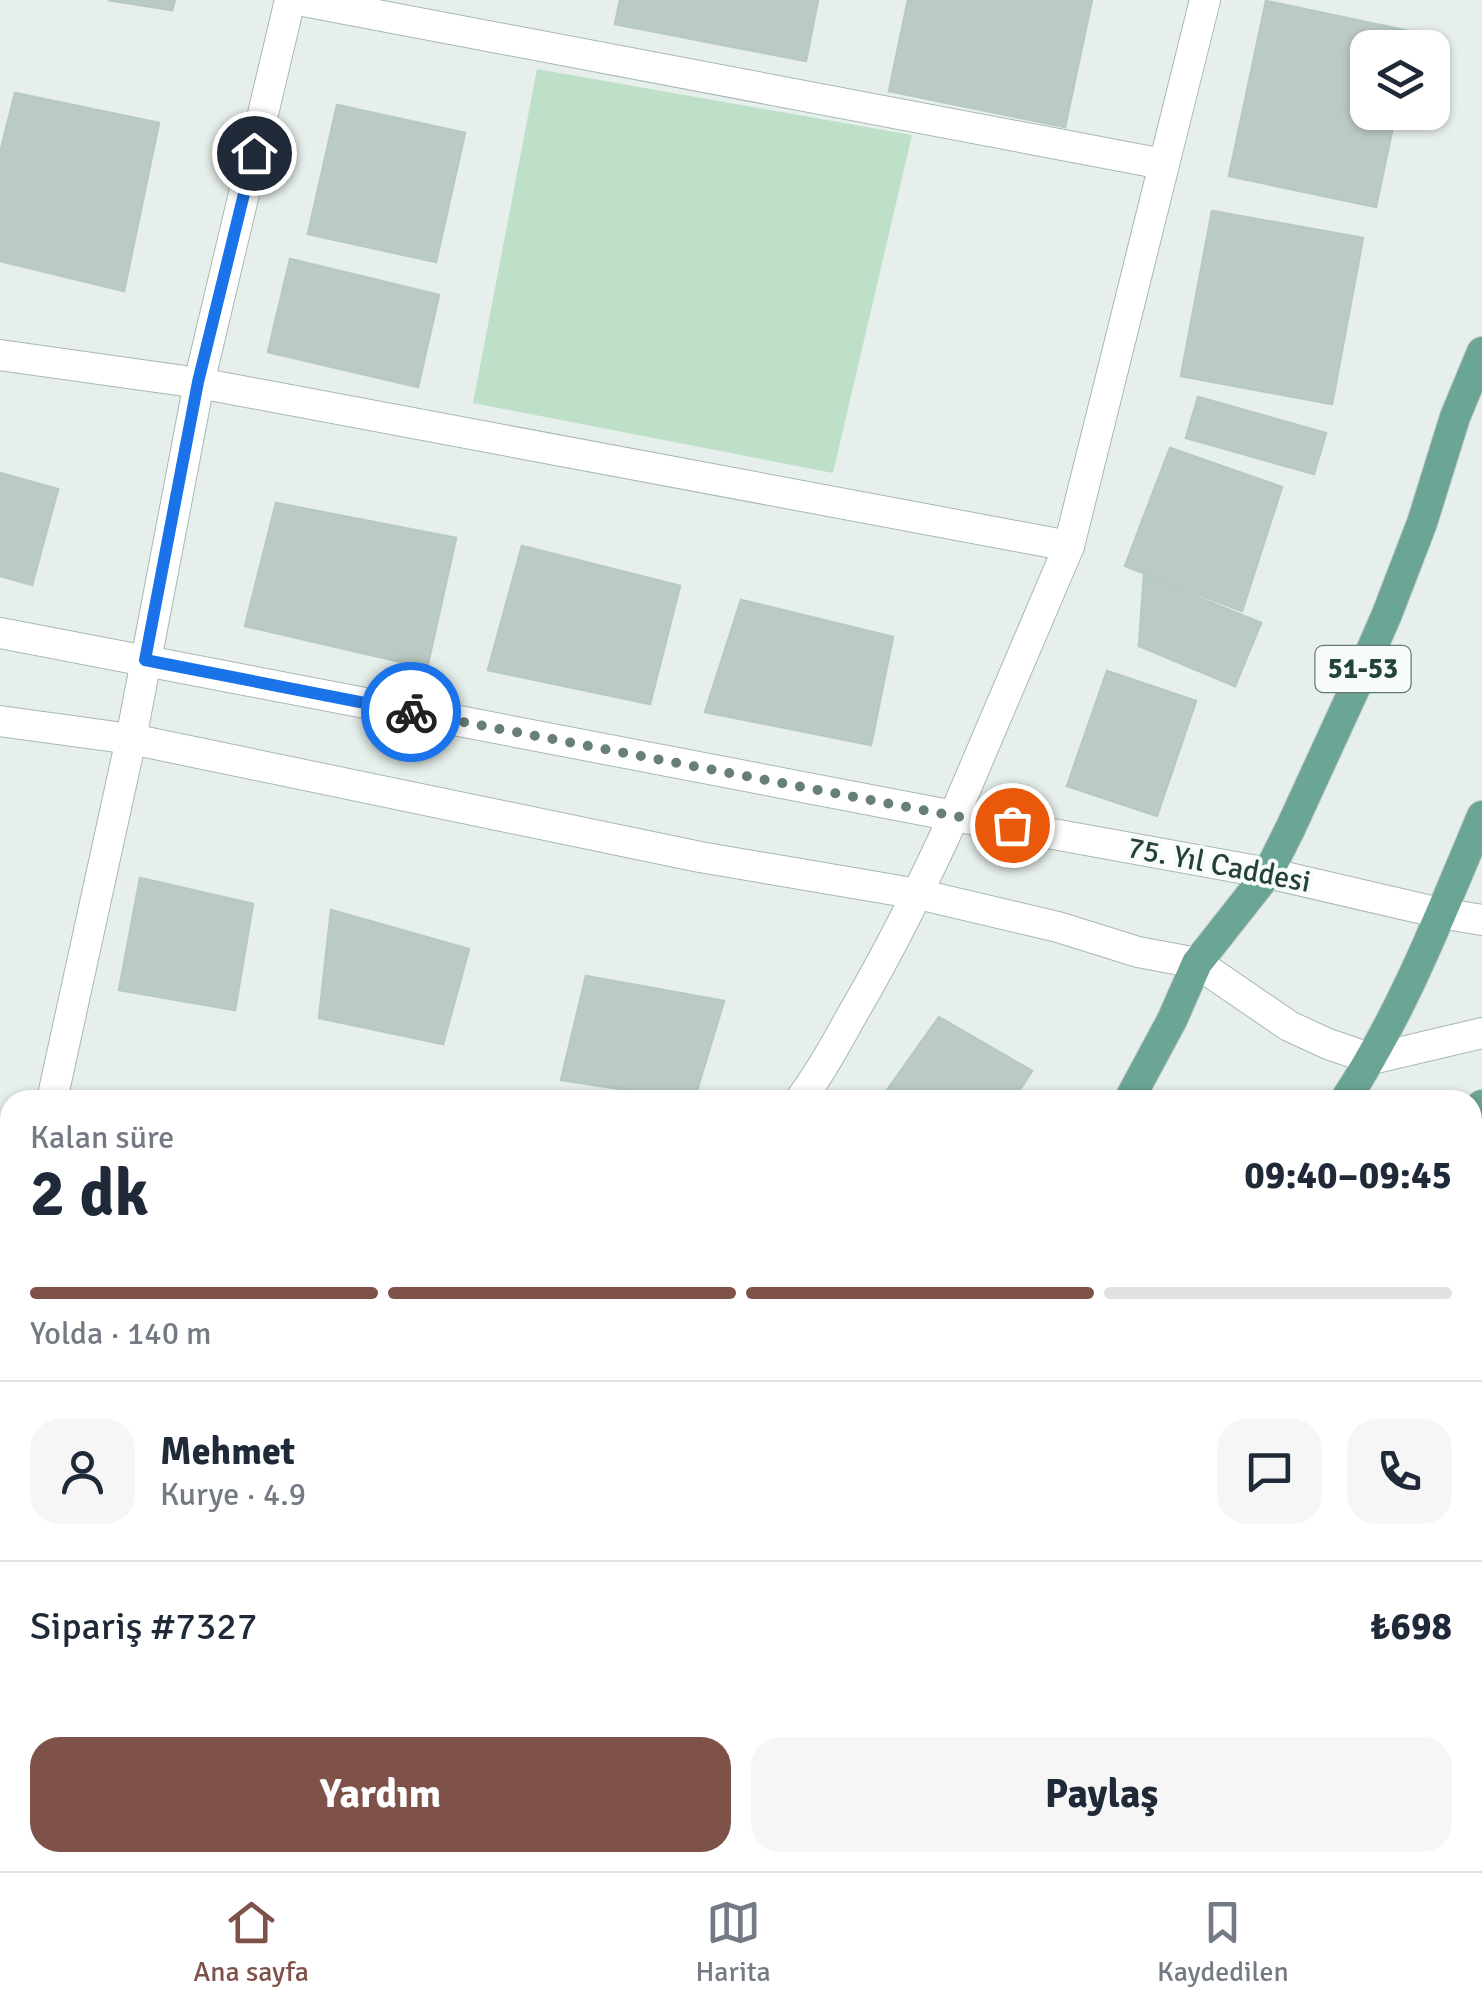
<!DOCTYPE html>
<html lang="tr">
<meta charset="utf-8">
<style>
:root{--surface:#fff;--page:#f6f6f7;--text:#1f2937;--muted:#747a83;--line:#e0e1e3;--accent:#7f5249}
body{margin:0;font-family:Signika,sans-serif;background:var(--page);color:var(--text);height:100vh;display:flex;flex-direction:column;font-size:38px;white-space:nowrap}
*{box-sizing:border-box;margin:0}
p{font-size:32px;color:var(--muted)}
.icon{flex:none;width:55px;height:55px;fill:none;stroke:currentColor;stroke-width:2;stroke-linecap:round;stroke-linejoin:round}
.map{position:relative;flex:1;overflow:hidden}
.panel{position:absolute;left:0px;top:1090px;width:1482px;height:782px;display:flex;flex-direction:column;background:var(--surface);border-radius:30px 30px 0 0;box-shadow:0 2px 8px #0004}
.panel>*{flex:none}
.fabs{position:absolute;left:1350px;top:30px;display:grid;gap:20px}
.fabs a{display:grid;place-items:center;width:100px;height:100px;border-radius:20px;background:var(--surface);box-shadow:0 2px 8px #0004;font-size:50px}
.pin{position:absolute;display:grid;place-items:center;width:85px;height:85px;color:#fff;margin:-42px;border:5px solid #fff;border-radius:50%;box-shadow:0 2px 10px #0007}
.courier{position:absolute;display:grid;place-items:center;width:100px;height:100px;margin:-50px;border:8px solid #1a73e8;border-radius:50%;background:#fff;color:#222;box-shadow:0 2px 12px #0007}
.summary em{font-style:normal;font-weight:800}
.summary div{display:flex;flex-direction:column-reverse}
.summary{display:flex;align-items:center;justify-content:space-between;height:170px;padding:0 30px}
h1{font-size:65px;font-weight:800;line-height:75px}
.bar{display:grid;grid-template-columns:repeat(4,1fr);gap:15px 10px;align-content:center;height:120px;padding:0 30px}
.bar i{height:12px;border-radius:8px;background:var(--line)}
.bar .current{background:var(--accent)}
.bar p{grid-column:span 4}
.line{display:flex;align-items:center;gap:25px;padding:0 30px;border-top:2px solid var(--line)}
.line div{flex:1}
.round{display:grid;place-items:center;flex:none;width:105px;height:105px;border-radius:30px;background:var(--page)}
.button{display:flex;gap:20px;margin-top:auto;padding:20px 30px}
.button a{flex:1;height:115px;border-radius:30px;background:var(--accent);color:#fff;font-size:40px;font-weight:800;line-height:115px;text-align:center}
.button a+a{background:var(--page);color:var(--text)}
.menu{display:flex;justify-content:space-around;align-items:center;height:140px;border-top:2px solid var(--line);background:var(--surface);font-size:28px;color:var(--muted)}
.menu a{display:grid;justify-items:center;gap:5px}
.menu .current{color:var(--accent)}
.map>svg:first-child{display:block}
.green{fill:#bfe0c8}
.building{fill:#bbcac4;stroke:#b8c9c2;stroke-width:2.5}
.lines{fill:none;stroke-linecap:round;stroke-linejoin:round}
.minor-casing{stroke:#a8b8b2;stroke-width:32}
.tertiary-casing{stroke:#a8b8b2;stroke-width:32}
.primary-casing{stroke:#c2cac8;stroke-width:32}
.minor{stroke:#fff;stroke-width:30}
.tertiary{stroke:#fff;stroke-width:30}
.primary{stroke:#6aa596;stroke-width:30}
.done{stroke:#687f78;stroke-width:10;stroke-dasharray:0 18}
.route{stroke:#1a73e8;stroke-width:12}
.labels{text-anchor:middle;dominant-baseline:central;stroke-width:8;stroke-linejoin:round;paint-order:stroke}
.shield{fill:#f7fbf9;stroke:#637a73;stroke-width:2.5}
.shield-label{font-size:28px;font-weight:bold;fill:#24423a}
.street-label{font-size:30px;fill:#24423a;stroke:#f7fbf9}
</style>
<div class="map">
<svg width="1482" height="1871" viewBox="0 0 1482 1871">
<rect width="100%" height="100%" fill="#e6efeb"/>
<path class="green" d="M537 69 912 135 833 473 473 403Z"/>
<g class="building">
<path d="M108 0H175L172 10Z"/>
<path d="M620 0H818L806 61 615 24Z"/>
<path d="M908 0H1092L1065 127 889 91Z"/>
<path d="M1266 1 1413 32 1410 48H1368V112H1396L1376 207 1229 176Z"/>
<path d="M15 93 159 123 124 291 0 261V153Z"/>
<path d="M337 105 465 133 436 262 308 234Z"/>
<path d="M1212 211 1363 238 1332 404 1181 376Z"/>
<path d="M290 259 439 295 418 387 268 352Z"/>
<path d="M1198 397 1326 433 1314 474 1186 438Z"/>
<path d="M1170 448 1282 487 1242 611 1125 566Z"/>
<path d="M0 473 58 489 32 585 0 576Z"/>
<path d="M276 503 456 538 427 668 245 626Z"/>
<path d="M522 546 680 586 650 704 488 670Z"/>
<path d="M1144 575 1261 623 1235 686 1139 646Z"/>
<path d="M741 600 893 637 871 745 705 712Z"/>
<path d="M1107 671 1196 701 1157 816 1067 786Z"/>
<path d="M140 878 253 904 235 1010 119 990Z"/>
<path d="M331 910 469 949 443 1044 319 1018Z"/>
<path d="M586 976 724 1001 694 1100 561 1080Z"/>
<path d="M939 1017 1032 1071 1013 1100H880Z"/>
<path d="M0 1384 10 1400V1591L0 1597Z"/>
<path d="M288 1862H342L332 1871H295Z"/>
</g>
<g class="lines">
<g class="minor-casing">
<g id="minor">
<path d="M298 0 1163 164"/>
<path d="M0 355 199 383 1069 546"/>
<path d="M954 816 1069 546 1205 0"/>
<path d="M52 1100 131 739 199 383 290 0"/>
<path d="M0 1250 10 1252"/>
<path d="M1472 1516 1482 1511"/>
<path d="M1472 1638 1482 1643"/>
<path d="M0 1791 10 1809"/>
<path d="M40 1862 45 1871"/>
<path d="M1012 1862 1020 1871"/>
<path d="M1139 1871 1145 1862"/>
</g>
</g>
<g class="tertiary-casing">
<g id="tertiary">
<path d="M0 633 954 816 1268 873 1440 913 1482 920"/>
<path d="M0 721 131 739 700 857 918 894 1058 927 1138 952 1197 963 1289 1026 1328 1044 1372 1059 1482 1033"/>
<path d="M800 1100C820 1073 836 1044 852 1015 890 950 923 884 954 816"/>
<path d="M0 1681 10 1676"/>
</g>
</g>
<g class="primary-casing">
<g id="primary">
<path d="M1129 1100 1172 1020 1197 963 1268 873 1291 827 1354 690 1387 614 1422 523 1455 417 1482 352"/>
<path d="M1345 1100C1403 1012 1441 913 1482 816"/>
<path d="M1472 1113 1482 1105"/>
<path d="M505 1871 514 1862"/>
<path d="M682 1871 692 1862"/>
</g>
</g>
<use href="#minor" class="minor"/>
<use href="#tertiary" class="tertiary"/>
<use href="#primary" class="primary"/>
</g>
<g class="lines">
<path class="done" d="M411 712 954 816 1012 825"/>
<path class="route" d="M254 153 198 382 145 660 411 712"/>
</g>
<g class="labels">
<rect class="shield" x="1315.5" y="646" width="95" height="46" rx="8"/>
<g class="shield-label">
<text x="1363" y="669">51-53</text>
</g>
<g class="street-label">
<text transform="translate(1219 865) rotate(11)">75. Yıl Caddesi</text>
</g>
</g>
</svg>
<div class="fabs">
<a><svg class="icon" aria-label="layers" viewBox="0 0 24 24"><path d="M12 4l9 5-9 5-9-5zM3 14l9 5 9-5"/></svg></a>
</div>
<div class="pin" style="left:1012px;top:825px;background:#ea580c"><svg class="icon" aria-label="bag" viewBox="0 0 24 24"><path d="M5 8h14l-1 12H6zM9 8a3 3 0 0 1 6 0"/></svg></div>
<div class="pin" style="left:254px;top:153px;background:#1f2937"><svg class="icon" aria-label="home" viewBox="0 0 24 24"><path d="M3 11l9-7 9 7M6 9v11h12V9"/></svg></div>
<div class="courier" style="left:411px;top:712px"><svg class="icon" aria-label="bike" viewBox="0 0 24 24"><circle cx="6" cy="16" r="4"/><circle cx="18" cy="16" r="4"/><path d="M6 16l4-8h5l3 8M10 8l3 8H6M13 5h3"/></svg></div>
<section class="panel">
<div class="summary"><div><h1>2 dk</h1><p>Kalan süre</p></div><em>09:40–09:45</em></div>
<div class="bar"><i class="current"></i><i class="current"></i><i class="current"></i><i></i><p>Yolda · 140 m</p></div>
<div class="line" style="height:180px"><a class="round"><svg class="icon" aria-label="person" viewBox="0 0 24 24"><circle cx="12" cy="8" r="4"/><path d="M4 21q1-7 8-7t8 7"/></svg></a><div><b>Mehmet</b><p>Kurye · 4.9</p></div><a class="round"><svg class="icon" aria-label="chat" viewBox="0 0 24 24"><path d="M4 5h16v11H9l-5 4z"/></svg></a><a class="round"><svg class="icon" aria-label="phone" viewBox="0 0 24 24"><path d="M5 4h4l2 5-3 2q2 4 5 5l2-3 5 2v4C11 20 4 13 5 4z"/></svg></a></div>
<div class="line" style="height:130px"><div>Sipariş #7327</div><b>₺698</b></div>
<div class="button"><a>Yardım</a><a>Paylaş</a></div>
</section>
</div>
<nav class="menu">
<a class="current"><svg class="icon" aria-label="home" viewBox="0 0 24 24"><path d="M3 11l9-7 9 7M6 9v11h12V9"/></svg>Ana sayfa</a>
<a><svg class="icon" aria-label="map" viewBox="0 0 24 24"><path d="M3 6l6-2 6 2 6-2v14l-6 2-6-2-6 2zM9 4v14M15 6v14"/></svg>Harita</a>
<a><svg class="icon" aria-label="saved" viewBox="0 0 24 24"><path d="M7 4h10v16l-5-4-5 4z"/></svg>Kaydedilen</a>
</nav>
